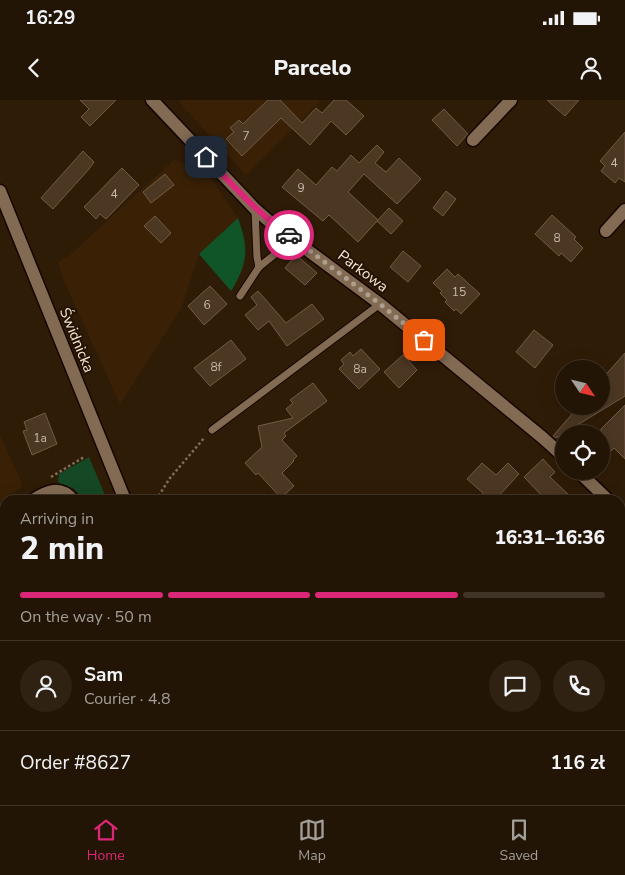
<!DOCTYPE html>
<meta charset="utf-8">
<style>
:root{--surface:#231505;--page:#2f2213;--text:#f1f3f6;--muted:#a39f9a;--line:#403427;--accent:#db2777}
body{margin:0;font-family:"Nunito Sans",sans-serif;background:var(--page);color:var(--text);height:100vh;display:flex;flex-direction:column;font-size:19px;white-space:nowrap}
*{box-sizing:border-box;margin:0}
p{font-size:16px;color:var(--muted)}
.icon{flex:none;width:28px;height:28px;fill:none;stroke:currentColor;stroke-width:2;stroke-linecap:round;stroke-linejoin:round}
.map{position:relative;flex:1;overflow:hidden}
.side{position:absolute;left:0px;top:395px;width:625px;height:310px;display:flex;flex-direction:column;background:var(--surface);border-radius:15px 15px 0 0;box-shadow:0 5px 20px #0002,0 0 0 1px var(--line)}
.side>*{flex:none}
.needle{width:32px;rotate:125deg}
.tools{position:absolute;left:555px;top:260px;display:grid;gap:10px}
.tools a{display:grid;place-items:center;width:55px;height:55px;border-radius:50%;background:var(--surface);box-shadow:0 5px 20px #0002,0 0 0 1px var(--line);font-size:25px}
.pin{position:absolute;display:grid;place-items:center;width:42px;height:42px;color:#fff;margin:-21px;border-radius:10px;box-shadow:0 2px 8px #0006}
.courier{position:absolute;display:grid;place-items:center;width:50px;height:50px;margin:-25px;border:4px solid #db2777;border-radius:50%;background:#fff;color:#222;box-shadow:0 1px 6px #0007}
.overview em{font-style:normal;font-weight:800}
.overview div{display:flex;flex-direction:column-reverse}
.overview{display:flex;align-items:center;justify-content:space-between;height:85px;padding:0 20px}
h1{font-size:32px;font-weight:800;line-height:38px}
.bar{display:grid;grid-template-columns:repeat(4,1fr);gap:8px 5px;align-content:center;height:60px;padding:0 20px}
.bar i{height:6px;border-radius:4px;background:var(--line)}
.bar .active{background:var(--accent)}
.bar p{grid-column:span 4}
.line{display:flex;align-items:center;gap:12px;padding:0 20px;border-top:1px solid var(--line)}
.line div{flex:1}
.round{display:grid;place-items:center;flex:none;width:52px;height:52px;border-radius:26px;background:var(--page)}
.status{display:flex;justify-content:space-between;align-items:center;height:35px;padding:0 25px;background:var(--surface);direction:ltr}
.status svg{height:14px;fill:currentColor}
header{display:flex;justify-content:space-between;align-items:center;height:65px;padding:0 20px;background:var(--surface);font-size:22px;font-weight:800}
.menu{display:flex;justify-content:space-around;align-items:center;height:70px;border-top:1px solid var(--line);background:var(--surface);font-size:14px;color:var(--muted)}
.menu a{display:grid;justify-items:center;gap:2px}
.menu .active{color:var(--accent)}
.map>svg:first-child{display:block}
.built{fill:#3a2106}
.green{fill:#154825}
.forest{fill:#105528}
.building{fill:#4c3722;stroke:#725b45}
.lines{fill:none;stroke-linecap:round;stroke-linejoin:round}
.lane-casing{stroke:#170500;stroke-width:9}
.street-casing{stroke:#170500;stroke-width:15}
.secondary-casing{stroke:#170500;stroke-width:15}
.path{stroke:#7e6e5c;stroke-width:2.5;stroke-dasharray:2.5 2.5;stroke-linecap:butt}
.lane{stroke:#826a53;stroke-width:7}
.street{stroke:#826a53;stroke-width:12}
.secondary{stroke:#826a53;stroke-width:12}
.done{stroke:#ae9f90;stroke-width:5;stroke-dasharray:0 9}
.route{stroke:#db2777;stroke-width:6}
.labels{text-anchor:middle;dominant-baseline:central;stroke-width:4;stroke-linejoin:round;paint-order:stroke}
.number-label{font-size:12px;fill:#c9baab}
.street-label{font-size:15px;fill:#f3e6d9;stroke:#251201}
</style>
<div class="status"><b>16:29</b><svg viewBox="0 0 49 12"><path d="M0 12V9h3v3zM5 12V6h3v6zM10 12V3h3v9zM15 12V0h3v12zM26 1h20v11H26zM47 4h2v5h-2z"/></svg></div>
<header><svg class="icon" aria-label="back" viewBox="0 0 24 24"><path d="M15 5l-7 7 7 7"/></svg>Parcelo<svg class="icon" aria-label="person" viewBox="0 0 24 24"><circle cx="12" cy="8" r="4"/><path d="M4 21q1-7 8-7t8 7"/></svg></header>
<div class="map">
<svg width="625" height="705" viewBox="0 0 625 705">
<rect width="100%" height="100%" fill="#2f1c07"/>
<g class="built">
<path d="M181 0H321L246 75 179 2Z"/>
<path d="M175 59 212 80 238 118 199 154 181 209 120 304 64 181 58 162 69 156Z"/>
<path d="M0 335 23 386 0 401Z"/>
<path d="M5 428V599L0 587V431Z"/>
<path d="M196 700H222L223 705H185Z"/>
</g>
<g class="green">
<path d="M89 357 107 400H85L73 388 59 383 58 381 59 374Z"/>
<path d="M262 700H375L378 705H264Z"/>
</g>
<path class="forest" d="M238 118C249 149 248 163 231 191L199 154Z"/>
<g class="building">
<path d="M80 0H116L90 26 81 17 89 9Z"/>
<path d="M268 0H280L302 23 316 8 322 13 334 0H346L364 16 346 35 331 21 310 45 281 18 242 56 226 39 234 32 230 28 239 20 243 24Z"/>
<path d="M547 0H579L565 16Z"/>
<path d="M444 9 468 34 457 46 432 20Z"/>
<path d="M625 32V82L619 78 615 83 601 71 605 66 600 61Z"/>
<path d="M377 45 384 52 375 63 386 72 399 58 421 79 397 104 364 74 348 92 378 120 358 142 329 115 323 121 282 87 298 69 316 85 332 67 337 71 351 55 359 63Z"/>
<path d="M83 51 94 62 89 69 53 109 41 98Z"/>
<path d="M122 68 139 85 106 119 100 114 96 119 84 107Z"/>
<path d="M165 74 174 85 151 103 143 92Z"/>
<path d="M446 91 456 99 443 116 433 108Z"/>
<path d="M389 108 403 121 391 134 377 121Z"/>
<path d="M552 115 576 137 574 139 583 148 571 162 561 153 559 156 535 134Z"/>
<path d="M155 116 171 133 161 143 144 126Z"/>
<path d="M403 151 421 166 408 182 390 167Z"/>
<path d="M296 155 317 173 305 185 285 168Z"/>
<path d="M447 169 455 177 458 174 480 194 461 214 456 209 454 211 445 202 447 200 440 193 442 191 433 183Z"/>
<path d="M210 186 227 204 204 225 188 206Z"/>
<path d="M258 191 286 223 312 204 324 219 287 246 269 221 258 230 245 215 257 205 251 197Z"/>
<path d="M534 230 553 245 535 268 516 252Z"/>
<path d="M231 240 246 259 210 286 194 268Z"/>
<path d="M361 249 380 269 359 289 339 269 344 264 341 260 350 252 353 256Z"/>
<path d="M625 253V296L556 338 553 336 579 306H601V280Z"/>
<path d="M403 255 417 270 399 288 384 272Z"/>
<path d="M313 283 327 301 284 333 286 336 282 340 297 356 293 360 294 361 282 373 294 386 281 398 258 373 256 375 245 363 262 347 258 326 293 318 286 309 293 303 290 300Z"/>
<path d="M625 305V359L614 348 601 361V329Z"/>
<path d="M45 313 57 344 32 355 23 331 27 330 24 322Z"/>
<path d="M543 359 555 372 550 377 574 400H546L524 377Z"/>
<path d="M482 363 496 375 508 363 519 374 495 400H477L483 393 467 379Z"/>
</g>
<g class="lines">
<g class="lane-casing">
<g id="lane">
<path d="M255 110 257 157 259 167"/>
<path d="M240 196 259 167 294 139"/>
<path d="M212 330 380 204"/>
</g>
</g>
<g class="street-casing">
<g id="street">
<path d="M152 0 255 109 271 123 380 204 543 338 564 357"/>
<path d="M473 40 511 0"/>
<path d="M606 131 625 110"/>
<path d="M578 371 608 400"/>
<path d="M33 400C47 391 60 385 73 400"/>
<path d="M620 411 625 416"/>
<path d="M0 421 5 418"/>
<path d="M620 552 625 547"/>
<path d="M473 700 479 705"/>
<path d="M20 705 32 700"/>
<path d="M423 705 432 700"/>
</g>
</g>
<g class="secondary-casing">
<g id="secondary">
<path d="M0 91 125 400"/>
<path d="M244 700 245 705"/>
</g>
</g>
<g class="path">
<path d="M51 377 84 357"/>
<path d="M156 400 170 378 205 337"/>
</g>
<use href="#lane" class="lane"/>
<use href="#street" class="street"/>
<use href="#secondary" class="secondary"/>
</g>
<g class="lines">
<path class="done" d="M289 135 380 204 424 240"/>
<path class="route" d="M206 57C233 85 257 113 289 135"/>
</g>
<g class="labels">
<g class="number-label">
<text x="246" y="36">7</text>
<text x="614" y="63">4</text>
<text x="301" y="88">9</text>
<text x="114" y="94">4</text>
<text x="557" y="138">8</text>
<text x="459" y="192">15</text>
<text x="207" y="205">6</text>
<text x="216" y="267">8f</text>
<text x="360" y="269">8a</text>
<text x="40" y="338">1a</text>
</g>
<g class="street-label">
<text transform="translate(363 171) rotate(37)">Parkowa</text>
<text transform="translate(77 240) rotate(68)">Świdnicka</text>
</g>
</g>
</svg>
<div class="tools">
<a><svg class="needle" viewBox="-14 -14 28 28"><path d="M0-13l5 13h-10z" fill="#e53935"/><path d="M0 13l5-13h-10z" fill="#a39f9a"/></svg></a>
<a><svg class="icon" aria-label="locate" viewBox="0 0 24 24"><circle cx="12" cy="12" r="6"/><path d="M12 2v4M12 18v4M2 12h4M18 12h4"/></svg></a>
</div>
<div class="pin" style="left:424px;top:240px;background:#ea580c"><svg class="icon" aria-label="bag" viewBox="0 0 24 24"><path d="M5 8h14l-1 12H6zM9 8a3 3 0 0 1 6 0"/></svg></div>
<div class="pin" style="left:206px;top:57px;background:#1f2937"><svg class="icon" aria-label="home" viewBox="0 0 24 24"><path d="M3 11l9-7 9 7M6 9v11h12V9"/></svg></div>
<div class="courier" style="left:289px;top:135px"><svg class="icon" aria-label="car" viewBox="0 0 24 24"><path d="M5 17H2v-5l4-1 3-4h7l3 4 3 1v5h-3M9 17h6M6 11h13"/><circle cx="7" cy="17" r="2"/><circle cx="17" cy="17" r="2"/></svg></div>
<section class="side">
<div class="overview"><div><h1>2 min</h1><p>Arriving in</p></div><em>16:31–16:36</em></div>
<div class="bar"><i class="active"></i><i class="active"></i><i class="active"></i><i></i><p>On the way · 50 m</p></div>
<div class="line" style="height:90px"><a class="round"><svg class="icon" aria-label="person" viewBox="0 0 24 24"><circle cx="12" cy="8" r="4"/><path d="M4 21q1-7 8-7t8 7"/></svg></a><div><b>Sam</b><p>Courier · 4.8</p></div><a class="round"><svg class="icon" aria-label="chat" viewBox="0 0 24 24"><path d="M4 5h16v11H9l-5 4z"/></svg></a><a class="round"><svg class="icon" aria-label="phone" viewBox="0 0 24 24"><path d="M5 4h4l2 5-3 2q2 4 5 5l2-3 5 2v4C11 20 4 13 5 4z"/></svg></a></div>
<div class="line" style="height:65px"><div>Order #8627</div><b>116 zł</b></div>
</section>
</div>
<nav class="menu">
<a class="active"><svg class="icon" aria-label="home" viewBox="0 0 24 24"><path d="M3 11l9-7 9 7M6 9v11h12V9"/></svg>Home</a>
<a><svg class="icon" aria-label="map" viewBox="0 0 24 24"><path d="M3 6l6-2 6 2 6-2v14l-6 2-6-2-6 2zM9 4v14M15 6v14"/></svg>Map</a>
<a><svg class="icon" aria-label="saved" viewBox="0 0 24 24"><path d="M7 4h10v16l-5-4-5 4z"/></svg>Saved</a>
</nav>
